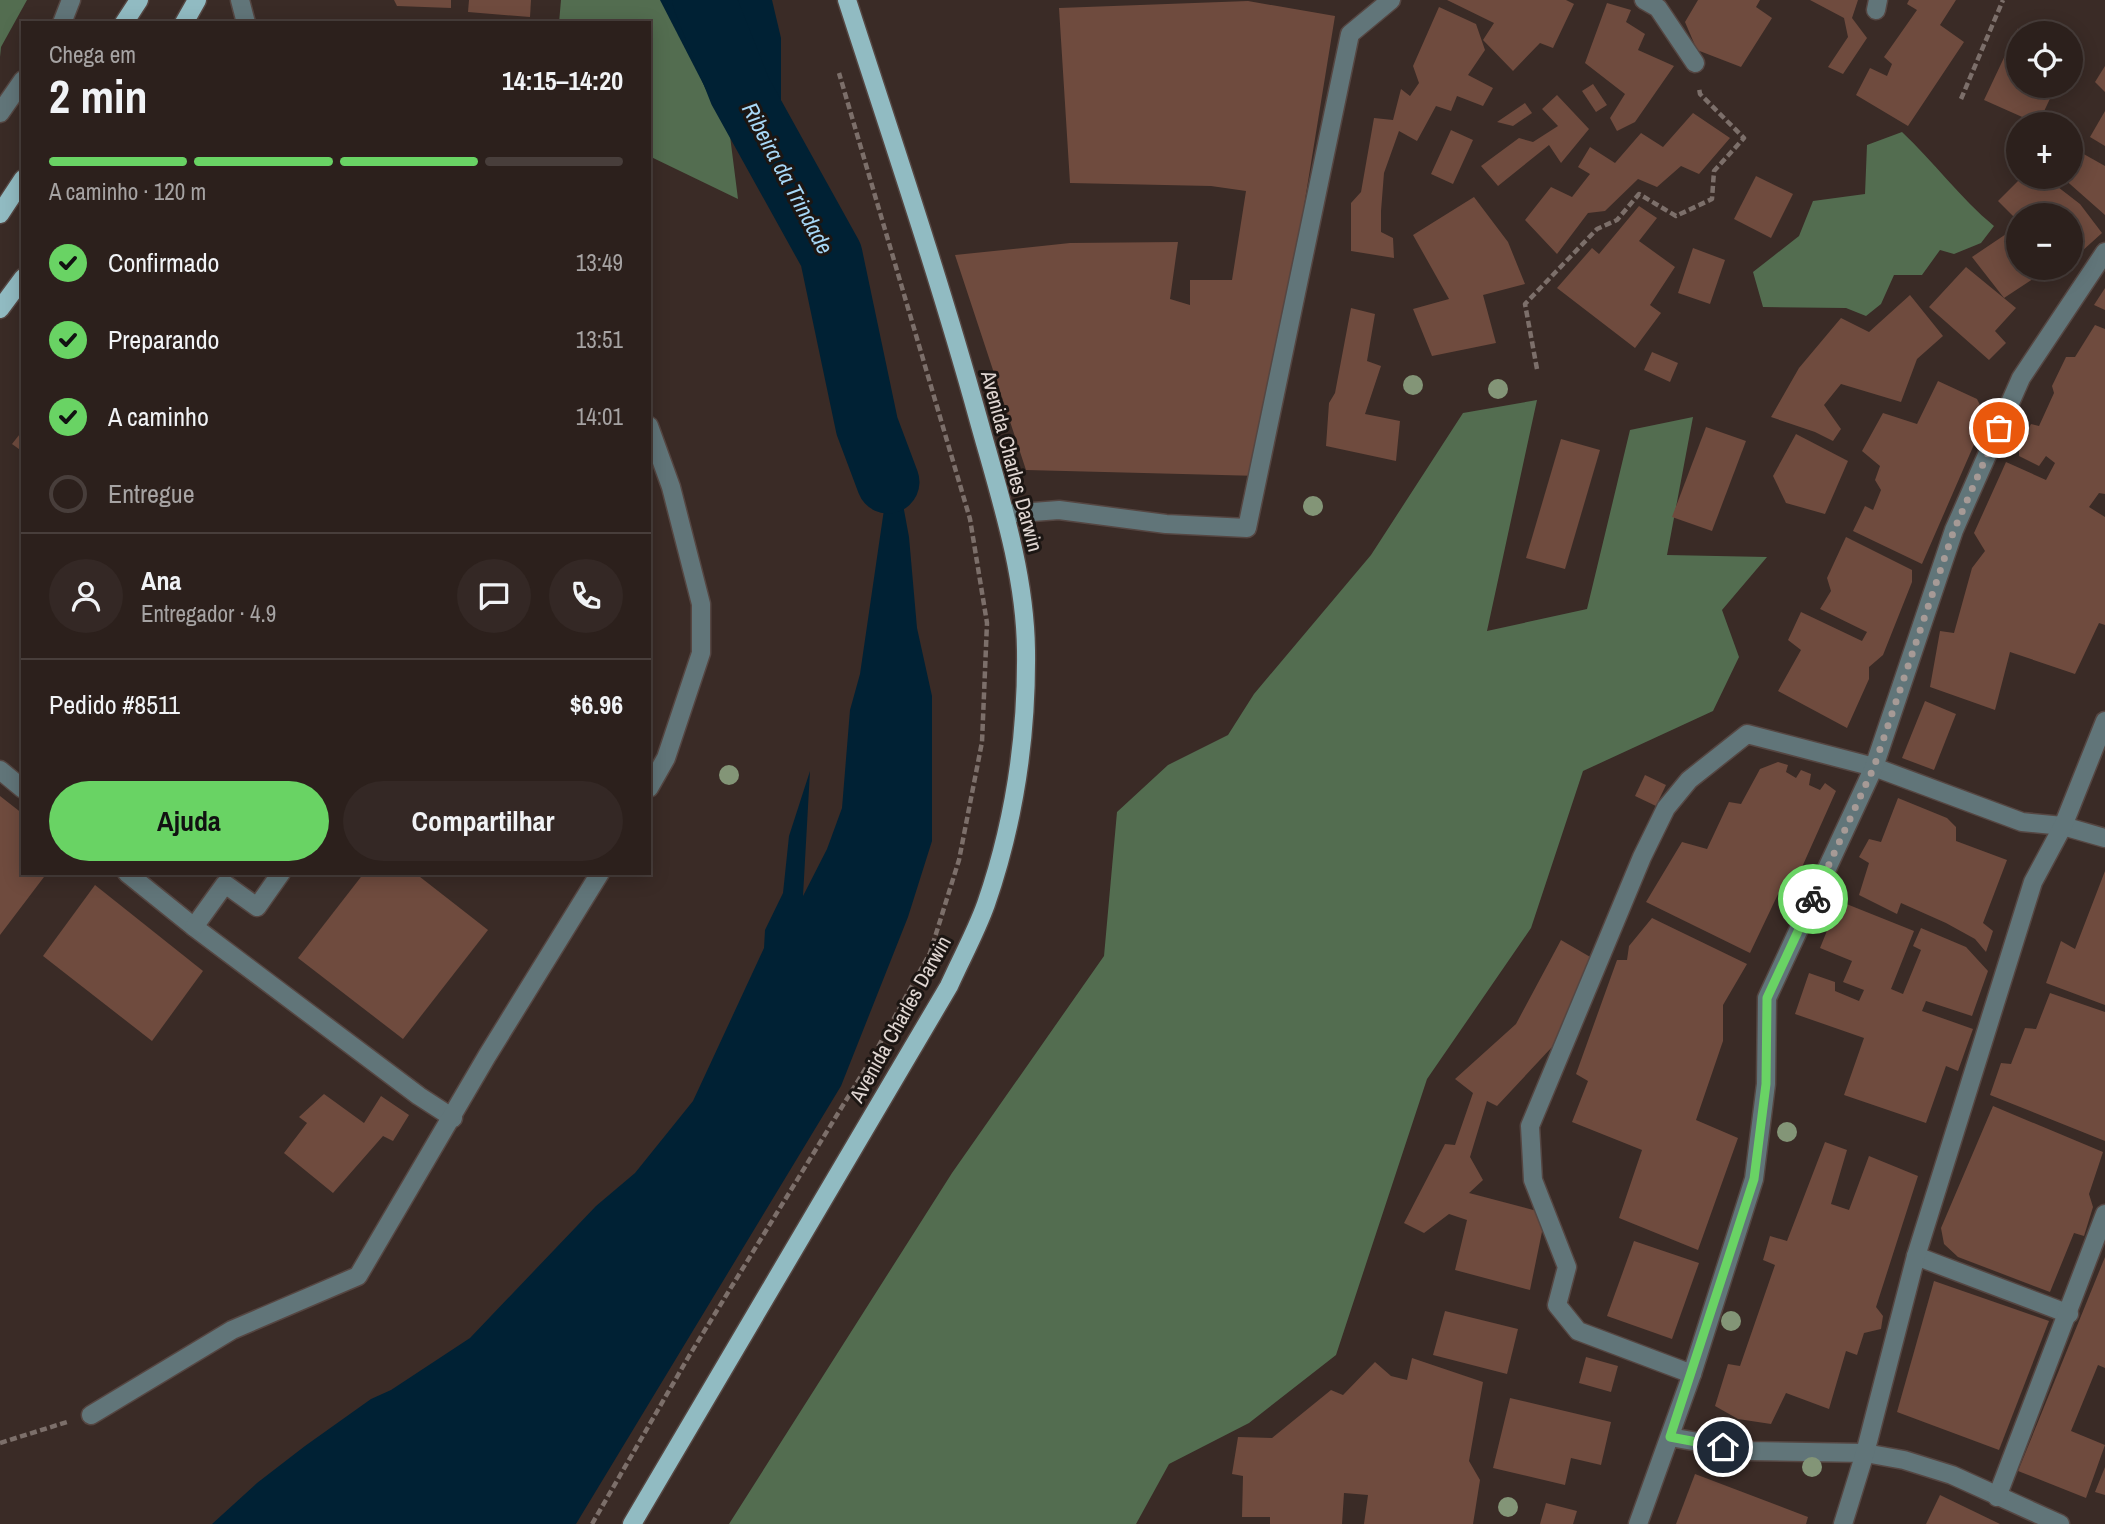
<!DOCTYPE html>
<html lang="pt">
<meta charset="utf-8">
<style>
:root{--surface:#2c201c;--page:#342825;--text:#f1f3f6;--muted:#a6a3a3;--line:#483e3b;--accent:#69d364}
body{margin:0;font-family:"Archivo Narrow",sans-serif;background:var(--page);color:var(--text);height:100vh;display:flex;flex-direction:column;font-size:26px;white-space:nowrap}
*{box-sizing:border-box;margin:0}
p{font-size:23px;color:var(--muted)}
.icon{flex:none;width:38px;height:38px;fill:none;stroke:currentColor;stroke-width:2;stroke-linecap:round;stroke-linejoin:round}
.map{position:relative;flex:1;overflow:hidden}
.side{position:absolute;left:21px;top:21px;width:630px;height:854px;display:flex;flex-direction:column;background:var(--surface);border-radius:0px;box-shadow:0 4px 18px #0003,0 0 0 2px var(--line)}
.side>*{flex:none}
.buttons{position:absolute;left:2006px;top:21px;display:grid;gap:14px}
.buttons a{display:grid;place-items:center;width:77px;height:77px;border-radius:50%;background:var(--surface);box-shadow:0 4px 18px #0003,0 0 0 2px var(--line);font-size:35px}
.pin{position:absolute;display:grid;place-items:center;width:60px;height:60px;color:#fff;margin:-30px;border:4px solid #fff;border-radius:50%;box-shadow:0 2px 7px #0007}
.courier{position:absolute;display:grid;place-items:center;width:70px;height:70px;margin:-35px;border:5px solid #69d364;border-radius:50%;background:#fff;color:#222;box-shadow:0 2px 9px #0007}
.overview em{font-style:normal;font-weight:800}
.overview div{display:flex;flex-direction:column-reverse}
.overview{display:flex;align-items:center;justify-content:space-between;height:119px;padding:0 28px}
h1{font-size:46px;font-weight:800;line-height:52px}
.bar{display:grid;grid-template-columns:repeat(4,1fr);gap:10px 7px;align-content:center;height:84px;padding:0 28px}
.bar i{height:9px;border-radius:5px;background:var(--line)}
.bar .selected{background:var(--accent)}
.bar p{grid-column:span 4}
.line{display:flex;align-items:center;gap:18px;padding:0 28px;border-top:2px solid var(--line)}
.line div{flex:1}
.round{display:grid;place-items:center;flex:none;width:74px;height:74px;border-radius:37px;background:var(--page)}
ol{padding:0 28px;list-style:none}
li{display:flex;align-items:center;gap:21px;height:77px}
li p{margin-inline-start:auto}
li .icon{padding:7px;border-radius:50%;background:var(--accent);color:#111;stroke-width:4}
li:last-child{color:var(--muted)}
li i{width:38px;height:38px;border:4px solid var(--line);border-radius:50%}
.cta{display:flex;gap:14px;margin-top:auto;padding:14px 28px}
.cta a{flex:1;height:80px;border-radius:42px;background:var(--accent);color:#111;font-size:28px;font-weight:800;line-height:80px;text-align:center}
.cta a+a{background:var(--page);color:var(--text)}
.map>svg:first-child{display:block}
.forest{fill:#536d50}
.water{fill:#002134}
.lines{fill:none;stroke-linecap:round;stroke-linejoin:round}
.river{stroke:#002134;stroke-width:63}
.building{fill:#6f4b3e}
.minor-casing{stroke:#554642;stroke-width:21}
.major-casing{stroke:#554642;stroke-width:21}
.path{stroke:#7c6f6a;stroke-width:4.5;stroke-dasharray:7 3.5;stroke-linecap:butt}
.minor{stroke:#617579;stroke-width:18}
.major{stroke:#91bbc2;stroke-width:18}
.tree{fill:#839577}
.done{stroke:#a69a96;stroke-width:7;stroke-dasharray:0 12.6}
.route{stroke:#69d364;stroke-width:9}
.labels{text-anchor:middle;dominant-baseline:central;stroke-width:6;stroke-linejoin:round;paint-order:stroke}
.street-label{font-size:21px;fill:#e0d6d2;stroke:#1c1613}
.water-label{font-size:23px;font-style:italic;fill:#a7d8f7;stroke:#1c1613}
</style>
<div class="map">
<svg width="2105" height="1524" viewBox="0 0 2105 1524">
<rect width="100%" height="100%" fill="#3a2b26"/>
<g class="forest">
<path d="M0 0H27L1 47 0 57Z"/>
<path d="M561 0H668L730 136 738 199 649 156V23H559Z"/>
<path d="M1902 132C1934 162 1960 198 1994 226L1981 243 1954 254 1940 250 1922 275H1894L1881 304 1866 316 1846 308 1763 307 1753 272 1799 236 1813 201 1865 194 1867 145Z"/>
<path d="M1537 400 1487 631 1587 609 1630 430 1693 417 1667 555 1767 557 1722 610 1739 657 1713 711 1583 771 1531 928 1427 1079 1336 1355 1249 1423 1169 1464 1136 1524H729L952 1173 1104 956 1117 812 1168 765 1228 735 1254 694 1371 555 1463 413Z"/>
</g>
<g class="water">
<path d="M660 0H772L781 38V112L746 155 730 136Z"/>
<path d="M888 482 895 486 902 499 909 537 917 628 932 696V841L908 917 841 1086 576 1524H212L257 1483 305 1446 371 1399 391 1390 470 1338 596 1206 635 1173 693 1101 764 948 765 930 783 893 789 836 810 771 803 896 827 849 842 808 850 710 860 674Z"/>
</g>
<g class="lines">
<path class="river" d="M704 0 740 91 831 255 867 426 888 482"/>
</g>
<g class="building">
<path d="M394 0H451V8L397 6Z"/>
<path d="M469 0H531L530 17 468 12Z"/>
<path d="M1447 0H1566L1574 4 1553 48 1540 43 1513 71 1483 40 1494 23Z"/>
<path d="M1698 0H1760L1756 7 1772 18 1741 67 1697 50 1685 22Z"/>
<path d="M1810 0H1858L1852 18 1867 38 1843 74 1828 67 1848 37 1844 18Z"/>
<path d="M1909 0H1956L1940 25 1964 42 1908 126 1856 95 1870 68 1887 76 1892 64 1884 57 1917 10 1907 4Z"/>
<path d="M1248 1 1335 16 1260 476 1026 470 955 255 1070 243 1178 242 1170 299 1190 305V280H1232L1246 191 1211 186 1070 183 1059 8Z"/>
<path d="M1607 3 1631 10 1626 22 1645 34 1638 50 1674 66 1635 122 1617 131 1610 118 1625 94 1585 63Z"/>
<path d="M1439 7 1476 24 1485 50 1468 75 1493 88 1483 106 1457 96 1451 111 1436 106 1417 141 1399 131 1384 173 1381 211V232L1393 238 1394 258 1351 251V203L1361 192 1374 118 1393 120 1401 89 1410 96 1419 83 1413 66Z"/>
<path d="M2018 28V86H2056L2038 124 1984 100Z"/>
<path d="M2105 66V92L2095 82Z"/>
<path d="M1593 84 1607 105 1596 112 1582 91Z"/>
<path d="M1557 95 1589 129 1561 163 1549 145 1498 186 1481 166 1519 138 1533 142 1558 126 1542 109Z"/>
<path d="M1525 103 1532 113 1513 126 1497 122Z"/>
<path d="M2105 111V146L2090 137Z"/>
<path d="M1693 113 1730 138 1699 174 1681 166 1657 187 1638 179 1605 211 1588 213 1557 254 1525 220 1551 187 1572 197 1590 174 1578 167 1590 147 1615 163 1641 133 1663 147Z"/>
<path d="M1451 130 1473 140 1453 184 1431 174Z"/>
<path d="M2073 148 2105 166V215L2062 177H2070Z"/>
<path d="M1756 176 1793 194 1771 238 1734 219Z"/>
<path d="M2022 177H2045L2080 204 2102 233 2070 262V215H2018V221L1998 201Z"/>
<path d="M1474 197 1508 242 1525 284 1483 295 1496 343 1432 356 1413 309 1449 299 1413 235Z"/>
<path d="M1639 206 1657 218 1639 241 1675 267 1650 305 1661 313 1635 348 1557 288 1592 248 1599 254Z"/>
<path d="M2012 230 2018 237V268H2042L2045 271 2004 298 1972 257Z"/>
<path d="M1693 248 1725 260 1710 304 1678 293Z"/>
<path d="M1966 267 2016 308 1995 331 2006 343 1989 360 1929 307Z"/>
<path d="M2105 288V310L2094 305Z"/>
<path d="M1910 295 1943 336 1917 359 1901 402 1841 384 1824 405 1841 429 1833 441 1815 432 1771 417 1799 368 1841 318 1869 332Z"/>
<path d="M1351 308 1375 314 1367 361 1381 366 1365 414 1400 421 1396 461 1326 446 1329 403 1335 393Z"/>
<path d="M2095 325 2105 329V494L2099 493 2089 507 2105 517V625L2099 623 2075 674 2010 652 1995 710 1930 687 1940 631 1954 633 1972 568 1985 551 1974 533 2002 471 2006 462 2046 480 2055 463 2046 456 2039 466 2019 456V446L2031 424 2039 426 2054 393 2052 386 2066 357H2075Z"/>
<path d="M1652 352 1678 363 1670 382 1644 370Z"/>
<path d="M1938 381 1977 399 1986 417 1922 564 1853 531 1865 506 1873 510 1881 490 1875 480 1880 466 1862 451 1883 413 1917 424Z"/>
<path d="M1706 427 1746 441 1712 531 1672 517Z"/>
<path d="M23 430V452L12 444Z"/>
<path d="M1796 434 1848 461 1825 514 1786 503 1773 476Z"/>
<path d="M1561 439 1600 450 1565 569 1526 558Z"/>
<path d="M1846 537 1912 570V582L1883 655 1869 667V679L1847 728 1778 691 1801 650 1788 640 1801 612 1862 641 1867 632 1820 609 1831 591 1827 578Z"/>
<path d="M1925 701 1956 714 1934 770 1902 758Z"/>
<path d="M1778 762 1788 765 1786 772 1796 778 1801 770 1811 774 1809 785 1820 790 1825 783 1836 791 1794 885 1780 890 1750 953 1646 902 1682 842 1707 849 1729 802 1741 804 1760 769Z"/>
<path d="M1645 775 1666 785 1656 806 1635 796Z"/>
<path d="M0 796 23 814V873H47L0 935Z"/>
<path d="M1898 798 1947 818 1956 827V841L2007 860 1983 923 1993 931 1986 952 1975 939 1946 923 1901 903 1897 914 1859 895 1869 863 1859 857 1869 839 1881 842Z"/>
<path d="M2105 871V1005L2046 983 2061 941 2075 949Z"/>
<path d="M364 873H415L488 930 403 1039 298 958Z"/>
<path d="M95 885 203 971 152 1041 43 956Z"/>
<path d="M1839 901 1914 931 1891 989 1903 994 1921 950 1913 946 1921 928 1966 947 1988 971 1972 1016 1926 1001 1922 1011 1973 1029 1958 1071 1946 1066 1926 1123 1844 1095 1864 1038 1795 1014 1809 973 1835 982V991L1859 1001 1864 990 1843 982 1852 961 1820 948Z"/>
<path d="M1652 918 1747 964 1723 1005V1041L1696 1120 1738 1138 1698 1250 1619 1218 1642 1150 1572 1122 1588 1081 1576 1074 1617 960H1627L1629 946Z"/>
<path d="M1561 940 1592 958 1552 1047 1497 1106 1487 1101 1470 1157 1483 1180 1469 1193 1537 1211 1543 1227 1530 1290 1455 1270 1467 1220 1449 1214 1424 1233 1404 1223 1445 1144 1455 1145 1473 1093 1455 1079 1516 1024Z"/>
<path d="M2050 993 2105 1012V1141L1990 1095 2001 1063 2011 1064 2025 1028 2036 1029Z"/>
<path d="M324 1094 364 1123 381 1096 409 1115 393 1141 383 1136 333 1193 284 1153 307 1123 299 1117Z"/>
<path d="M1993 1106 2103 1152 2089 1194 2093 1207 2084 1236 2074 1233 2050 1292 1958 1257 1944 1244 1941 1228Z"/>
<path d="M1825 1142 1847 1150 1831 1204 1849 1210 1869 1156 1918 1176 1876 1307 1883 1316 1881 1329 1864 1333 1857 1355 1846 1351 1829 1409 1786 1393 1771 1424 1738 1419 1715 1406 1728 1364 1740 1366 1775 1265 1763 1260 1770 1236 1787 1241Z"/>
<path d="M1634 1241 1699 1263 1672 1339 1607 1316Z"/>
<path d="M2105 1257V1368L2098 1365 2071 1431 2105 1445 2086 1498 2018 1471Z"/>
<path d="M1934 1281 2049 1321 1999 1450 1897 1412Z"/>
<path d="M1445 1311 1518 1329 1507 1374 1433 1355Z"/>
<path d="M1586 1357 1618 1366 1611 1392 1579 1383Z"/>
<path d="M1412 1358 1483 1382 1469 1461 1480 1480 1473 1524H1364L1368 1495 1344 1493 1342 1524H1270V1517H1242L1243 1476 1232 1474 1238 1437 1272 1438 1331 1390 1343 1395 1375 1362 1391 1376 1407 1380Z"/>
<path d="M1510 1398 1611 1422 1601 1465 1571 1458 1565 1485 1493 1468Z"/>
<path d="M2105 1467V1495L2095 1492Z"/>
<path d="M1695 1474 1808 1517 1806 1524H1676Z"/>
<path d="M1940 1495 2000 1524H1926Z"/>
<path d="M1546 1503 1577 1511 1573 1524H1540Z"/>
</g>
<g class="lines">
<g class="minor-casing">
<g id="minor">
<path d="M240 0 246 23"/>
<path d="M1644 0 1658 8 1695 63"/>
<path d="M1876 10 1878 0"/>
<path d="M62 23 71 0"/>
<path d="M0 113 23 80"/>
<path d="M649 426 671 487 701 604V653L666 758 649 788"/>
<path d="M1005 514 1059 510 1166 524 1247 528 1350 34 1391 0"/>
<path d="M0 770 23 789"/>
<path d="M127 873 194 927 419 1096 453 1118"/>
<path d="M194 927 225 884 257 907 281 873"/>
<path d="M1916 1256 2069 1314"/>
<path d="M1692 1374 1578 1331 1557 1305 1567 1267 1533 1180 1530 1126 1642 857 1666 808 1689 780 1747 734 1874 767 2022 822 2063 826 2105 838"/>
<path d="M91 1415 232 1330 358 1276 487 1056 600 873"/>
<path d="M1670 1437 1749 1451 1865 1453 1904 1460 1952 1475 2060 1524"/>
<path d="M1997 1497 2105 1214"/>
<path d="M1638 1524 1692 1374 1754 1179 1766 1084 1767 998 1874 767 1954 530 2021 378 2105 252"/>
<path d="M1843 1524 1865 1453 1916 1256 2033 882 2063 826 2105 721"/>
</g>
</g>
<g class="major-casing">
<g id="major">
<path d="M124 23 139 0"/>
<path d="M184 23 197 0"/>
<path d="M0 214 23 179"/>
<path d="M0 309 23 278"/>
<path d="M632 1524 949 986C961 959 976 932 986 904 1014 823 1027 736 1026 650 1025 571 999 494 978 418 939 277 892 139 847 0"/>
</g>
</g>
<g class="path">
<path d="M1961 99 2003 0"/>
<path d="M1537 369 1525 304 1597 229 1617 220 1639 194 1676 216 1712 199 1714 171 1744 138 1700 94 1699 88"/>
<path d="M0 1443 67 1422"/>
<path d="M592 1524 689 1356 872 1058 930 953 959 860 982 742 987 623 970 519 839 73"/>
</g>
<use href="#minor" class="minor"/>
<use href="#major" class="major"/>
</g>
<g class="tree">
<circle cx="1413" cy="385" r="10"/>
<circle cx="1498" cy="389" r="10"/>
<circle cx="1313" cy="506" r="10"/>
<circle cx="729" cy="775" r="10"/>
<circle cx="1787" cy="1132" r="10"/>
<circle cx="1731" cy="1321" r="10"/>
<circle cx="1812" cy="1467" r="10"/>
<circle cx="1508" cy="1507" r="10"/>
</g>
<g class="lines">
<path class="done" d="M1813 899 1874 767 1954 530 1999 428"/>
<path class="route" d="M1723 1447 1670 1437 1754 1179 1766 1084 1767 998 1813 899"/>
</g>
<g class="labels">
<g class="street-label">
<text transform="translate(1012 461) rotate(75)">Avenida Charles Darwin</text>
<text transform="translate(900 1019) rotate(-61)">Avenida Charles Darwin</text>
</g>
<g class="water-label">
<text transform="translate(788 178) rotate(62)">Ribeira da Trindade</text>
</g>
</g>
</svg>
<div class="buttons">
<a><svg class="icon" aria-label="locate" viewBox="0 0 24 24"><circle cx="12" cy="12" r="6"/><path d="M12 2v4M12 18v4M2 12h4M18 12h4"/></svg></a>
<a>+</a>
<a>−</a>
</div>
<div class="pin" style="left:1999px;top:428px;background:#ea580c"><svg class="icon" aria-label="bag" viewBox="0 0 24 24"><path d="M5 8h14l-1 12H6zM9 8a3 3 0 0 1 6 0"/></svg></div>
<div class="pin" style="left:1723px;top:1447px;background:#1f2937"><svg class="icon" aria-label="home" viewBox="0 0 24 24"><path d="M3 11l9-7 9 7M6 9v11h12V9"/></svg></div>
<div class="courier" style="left:1813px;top:899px"><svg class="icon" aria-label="bike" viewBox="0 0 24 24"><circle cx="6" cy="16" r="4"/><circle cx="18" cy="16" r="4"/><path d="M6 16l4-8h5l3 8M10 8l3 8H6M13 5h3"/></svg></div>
<section class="side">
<div class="overview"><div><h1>2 min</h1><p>Chega em</p></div><em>14:15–14:20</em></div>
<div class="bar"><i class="selected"></i><i class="selected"></i><i class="selected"></i><i></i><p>A caminho · 120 m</p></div>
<ol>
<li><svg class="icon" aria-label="check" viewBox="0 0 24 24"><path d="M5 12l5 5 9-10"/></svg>Confirmado<p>13:49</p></li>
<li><svg class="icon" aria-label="check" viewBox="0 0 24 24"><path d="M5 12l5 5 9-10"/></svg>Preparando<p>13:51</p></li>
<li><svg class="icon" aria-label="check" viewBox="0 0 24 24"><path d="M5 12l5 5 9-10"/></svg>A caminho<p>14:01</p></li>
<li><i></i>Entregue</li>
</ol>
<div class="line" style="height:126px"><a class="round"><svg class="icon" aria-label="person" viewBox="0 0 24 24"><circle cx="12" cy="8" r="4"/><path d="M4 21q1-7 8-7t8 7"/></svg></a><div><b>Ana</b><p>Entregador · 4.9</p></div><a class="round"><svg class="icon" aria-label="chat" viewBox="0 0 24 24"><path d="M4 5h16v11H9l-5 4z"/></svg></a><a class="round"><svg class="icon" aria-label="phone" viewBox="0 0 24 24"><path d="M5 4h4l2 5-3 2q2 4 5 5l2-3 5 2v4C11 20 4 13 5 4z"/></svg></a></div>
<div class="line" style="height:91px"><div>Pedido #8511</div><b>$6.96</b></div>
<div class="cta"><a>Ajuda</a><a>Compartilhar</a></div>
</section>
</div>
